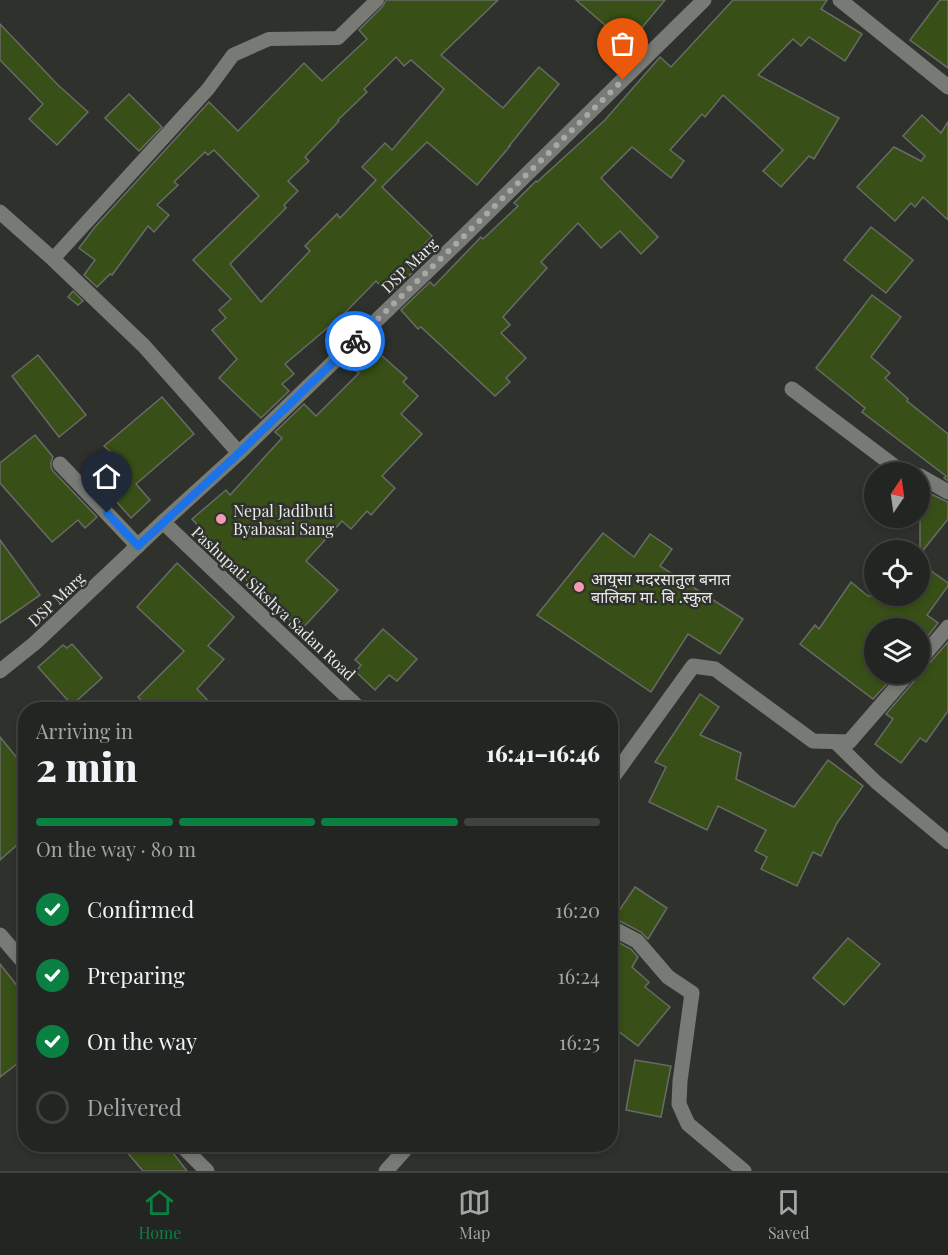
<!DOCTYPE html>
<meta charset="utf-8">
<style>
:root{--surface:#232522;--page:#2b2d2a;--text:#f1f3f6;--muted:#a3a5a5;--line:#404240;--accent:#0b8043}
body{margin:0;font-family:"Playfair Display","Noto Sans Devanagari",serif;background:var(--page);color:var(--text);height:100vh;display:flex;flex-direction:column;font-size:22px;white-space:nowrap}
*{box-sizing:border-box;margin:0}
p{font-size:20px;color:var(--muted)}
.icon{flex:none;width:33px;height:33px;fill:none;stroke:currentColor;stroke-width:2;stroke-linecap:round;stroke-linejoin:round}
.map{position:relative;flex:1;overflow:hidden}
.drawer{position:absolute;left:18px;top:702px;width:600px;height:450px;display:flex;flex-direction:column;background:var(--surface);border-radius:24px;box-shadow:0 3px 9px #0003,0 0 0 2px var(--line)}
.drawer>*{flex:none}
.needle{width:39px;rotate:13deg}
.buttons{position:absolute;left:864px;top:462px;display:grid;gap:12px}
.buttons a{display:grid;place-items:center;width:66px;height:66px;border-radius:50%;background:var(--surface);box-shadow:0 3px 9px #0003,0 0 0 2px var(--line);font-size:30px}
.pin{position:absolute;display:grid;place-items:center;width:51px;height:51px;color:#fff;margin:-62px -26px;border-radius:50% 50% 50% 0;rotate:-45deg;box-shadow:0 0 6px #0007}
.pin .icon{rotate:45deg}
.courier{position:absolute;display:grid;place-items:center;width:60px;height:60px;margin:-30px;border:4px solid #1a73e8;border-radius:50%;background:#fff;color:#222;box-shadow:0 2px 8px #0007}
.summary em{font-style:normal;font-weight:800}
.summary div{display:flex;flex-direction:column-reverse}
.summary{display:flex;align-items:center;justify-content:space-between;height:102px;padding:0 18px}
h1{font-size:39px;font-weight:800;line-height:45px}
.bar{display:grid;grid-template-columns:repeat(4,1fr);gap:9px 6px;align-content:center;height:72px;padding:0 18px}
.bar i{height:8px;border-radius:4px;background:var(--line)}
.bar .active{background:var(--accent)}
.bar p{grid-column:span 4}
ol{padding:0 18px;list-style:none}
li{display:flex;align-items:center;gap:18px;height:66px}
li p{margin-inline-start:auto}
li .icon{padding:6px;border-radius:50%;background:var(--accent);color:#fff;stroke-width:4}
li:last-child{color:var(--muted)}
li i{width:33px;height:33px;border:3px solid var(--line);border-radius:50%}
.menu{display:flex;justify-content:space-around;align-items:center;height:84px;border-top:2px solid var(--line);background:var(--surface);font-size:16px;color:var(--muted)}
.menu a{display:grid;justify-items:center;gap:3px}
.menu .active{color:var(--accent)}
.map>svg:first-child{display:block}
.building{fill:#385017;stroke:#686b66;stroke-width:1.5;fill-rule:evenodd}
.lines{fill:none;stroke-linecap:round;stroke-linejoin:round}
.service{stroke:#787a75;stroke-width:14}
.minor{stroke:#787a75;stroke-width:15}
.tertiary{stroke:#787a75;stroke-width:15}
.done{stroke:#a8a9a7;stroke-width:6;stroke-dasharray:0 10.8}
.route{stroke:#1a73e8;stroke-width:8}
.poi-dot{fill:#f29aaf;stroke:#2f312d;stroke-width:2}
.labels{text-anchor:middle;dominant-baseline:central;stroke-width:5;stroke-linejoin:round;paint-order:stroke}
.street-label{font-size:16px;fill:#e9eae8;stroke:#2f312d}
.poi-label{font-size:16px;fill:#e9eae8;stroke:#2f312d;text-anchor:start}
</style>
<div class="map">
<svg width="948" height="1171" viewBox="0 0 948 1171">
<rect width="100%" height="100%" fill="#2f312d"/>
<g class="building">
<path d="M386 0H498L441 55 503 108 539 67 559 84 509 146H510L477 185 427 142 382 187 432 236 409 262 416 269 389 295 376 281 332 326 331 325 285 364 294 374 282 384 289 391 261 418 219 378 237 359 212 330 226 318 219 310 231 299 193 260 259 196 214 150 208 155 205 152 174 182 178 185 157 205 169 215 154 232 148 226 112 275 110 274 97 287 84 275 95 260 79 248 95 227 209 102 238 131 304 63 322 81 367 39 359 30 383 6ZM396 57 404 66 411 60 444 89 392 150 385 143 362 167 376 180 340 218 337 214 305 246 310 251 261 302 230 264 286 208 284 205 298 191 288 181 309 161 305 157 339 121 338 120 367 92 364 89Z"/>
<path d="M576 0H665L640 30 632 24 620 38Z"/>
<path d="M733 0H827L821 9 862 34 845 61 809 37 801 46 793 39 758 75 839 118 814 159 809 156 781 187 763 171 783 150 723 95 705 117 702 114 670 150 684 161 671 178 632 147 601 178 658 237 641 254 620 231 601 248 578 223 541 262 547 268 503 317 510 325 501 333 526 358 506 378 510 382 495 396 421 327 418 329 401 310 430 282 434 286 481 237 483 239 518 206 514 203 536 181 537 182 605 120 660 57 671 67Z"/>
<path d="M940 0H948V68L910 40Z"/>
<path d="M0 24 57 84 88 112 57 145 29 119 43 104 0 60Z"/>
<path d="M129 94 162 127 139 151 105 118Z"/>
<path d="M922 115 941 133 948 122V220L923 197 915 207 911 203 895 221 857 187 894 147 921 161 925 156 903 136Z"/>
<path d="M871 227 913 260 886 293 844 260Z"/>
<path d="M73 291 83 301 78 305 68 297Z"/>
<path d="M872 295 901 317 871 357 890 373 885 378 908 399 907 401 948 434V481L944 478 946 476 862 412 865 408 816 368Z"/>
<path d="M372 353 378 358 381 355 407 378 403 382 418 396 401 414 422 434 382 476 395 488 371 515 367 511 351 529 342 521 306 561 338 590 301 630 258 591 257 592 192 519 226 490 230 495 282 438 275 432 304 404 316 416 359 373 355 370Z"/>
<path d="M38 355 86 415 59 437 12 376Z"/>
<path d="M162 397 194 434 136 484 150 500 131 518 115 500 111 503 87 478 113 454 104 446Z"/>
<path d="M35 435 53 457 51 462V467L53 471 97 517 85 528 78 520 52 542 0 483V463Z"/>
<path d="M931 494 948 502V519L920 554V508Z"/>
<path d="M603 533 634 557 650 534 672 549 660 566 743 619 720 654 688 634 651 692 537 615Z"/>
<path d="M0 540 40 595 0 623Z"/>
<path d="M177 563 234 617 208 646 224 659 197 689 217 710H150L138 697 184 651 137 607Z"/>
<path d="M920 563 948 583V586L927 615 938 623 920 646V628H874V674H896L873 699 800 644 815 625 819 629 851 582 868 596H920Z"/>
<path d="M383 629 417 659 397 681 389 675 375 690 356 672 361 665 355 660Z"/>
<path d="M948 642V711L926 742 920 738 901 763 875 744 893 719 886 714 915 680 917 674H920V670L927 666Z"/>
<path d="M72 644 102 678 72 705 38 667 63 645 67 648Z"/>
<path d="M700 694 719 707 700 735 741 753 736 779 794 807 828 760 863 786 837 823 821 856 813 852 797 886 761 869 767 857 755 851 766 830 718 806 707 830 649 802 666 767 655 762Z"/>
<path d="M0 737 26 769V837L0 860Z"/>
<path d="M635 887 667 908 648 939 641 932 614 918Z"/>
<path d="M610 938 631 949 638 957 632 967 649 982 645 987 670 1007 638 1046 610 1025Z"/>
<path d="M848 938 880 964 844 1005 813 978Z"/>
<path d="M0 964 26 997V1057L0 1077Z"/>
<path d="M635 1060 671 1066 661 1117 626 1110Z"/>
<path d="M120 1144H166L187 1171H143Z"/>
</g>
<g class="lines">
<g class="service">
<path d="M53 259 208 89 233 55 269 39 338 38 377 0"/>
<path d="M835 742 876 782 948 842"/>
</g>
<g class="minor">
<path d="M840 0 948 87"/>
<path d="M0 212 53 259 144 346 239 453"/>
<path d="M792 389 902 472"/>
<path d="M60 464 138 546"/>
<path d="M920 476 948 492"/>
<path d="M163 522 361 710"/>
<path d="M920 660 948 627"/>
<path d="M610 781 693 666 715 669 813 741 849 742 908 674"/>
<path d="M610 927 637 941 668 977 692 993 680 1081 679 1104 688 1124 744 1171"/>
<path d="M0 935 26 965"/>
<path d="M180 1144 207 1171"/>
<path d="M386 1171 410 1144"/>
</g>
<path class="tertiary" d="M0 671 35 643 163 522 239 453 460 240 704 0"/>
</g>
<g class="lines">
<path class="done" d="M355 341 460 240 623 80"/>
<path class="route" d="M107 513 138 546 239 453 355 341"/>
</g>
<g class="poi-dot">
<circle cx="221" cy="519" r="6"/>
<circle cx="579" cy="587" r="6"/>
</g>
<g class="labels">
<g class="street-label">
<text transform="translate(409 265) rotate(-44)">DSP Marg</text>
<text transform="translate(56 599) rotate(-43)">DSP Marg</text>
<text transform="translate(274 603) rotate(43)">Pashupati Sikshya Sadan Road</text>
</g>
<g class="poi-label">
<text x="233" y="510">Nepal Jadibuti<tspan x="233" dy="18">Byabasai Sang</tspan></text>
<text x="591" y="578">आयुसा मदरसातुल बनात<tspan x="591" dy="18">बालिका मा. बि .स्कुल</tspan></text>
</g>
</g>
</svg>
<div class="buttons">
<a><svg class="needle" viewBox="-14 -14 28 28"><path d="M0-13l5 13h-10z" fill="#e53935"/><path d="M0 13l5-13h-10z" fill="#a3a5a5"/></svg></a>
<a><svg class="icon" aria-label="locate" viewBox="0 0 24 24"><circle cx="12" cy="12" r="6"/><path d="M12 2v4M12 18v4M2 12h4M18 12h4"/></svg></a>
<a><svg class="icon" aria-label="layers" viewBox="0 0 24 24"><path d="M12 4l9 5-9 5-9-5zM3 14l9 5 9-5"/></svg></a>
</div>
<div class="pin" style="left:623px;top:80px;background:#ea580c"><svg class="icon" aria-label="bag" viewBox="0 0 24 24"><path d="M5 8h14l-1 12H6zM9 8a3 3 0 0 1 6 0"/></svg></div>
<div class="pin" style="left:107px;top:513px;background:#1f2937"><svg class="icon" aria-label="home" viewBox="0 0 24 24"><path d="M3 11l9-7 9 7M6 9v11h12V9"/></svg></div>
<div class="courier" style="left:355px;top:341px"><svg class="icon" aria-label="bike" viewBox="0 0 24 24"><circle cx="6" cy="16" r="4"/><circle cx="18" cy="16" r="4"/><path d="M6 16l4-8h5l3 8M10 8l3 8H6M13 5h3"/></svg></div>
<section class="drawer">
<div class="summary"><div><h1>2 min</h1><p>Arriving in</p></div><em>16:41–16:46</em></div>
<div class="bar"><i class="active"></i><i class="active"></i><i class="active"></i><i></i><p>On the way · 80 m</p></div>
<ol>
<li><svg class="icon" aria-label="check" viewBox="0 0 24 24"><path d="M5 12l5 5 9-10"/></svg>Confirmed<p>16:20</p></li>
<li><svg class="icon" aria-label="check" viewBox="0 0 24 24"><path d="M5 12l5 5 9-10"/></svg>Preparing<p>16:24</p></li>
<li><svg class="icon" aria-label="check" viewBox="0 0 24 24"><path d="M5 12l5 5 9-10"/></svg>On the way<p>16:25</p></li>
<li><i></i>Delivered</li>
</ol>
</section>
</div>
<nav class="menu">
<a class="active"><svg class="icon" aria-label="home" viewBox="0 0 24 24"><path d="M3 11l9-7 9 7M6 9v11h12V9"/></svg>Home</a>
<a><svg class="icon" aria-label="map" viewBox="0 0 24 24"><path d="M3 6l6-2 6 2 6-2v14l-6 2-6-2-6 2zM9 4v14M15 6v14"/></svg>Map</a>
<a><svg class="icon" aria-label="saved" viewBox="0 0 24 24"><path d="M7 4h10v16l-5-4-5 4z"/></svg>Saved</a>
</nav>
